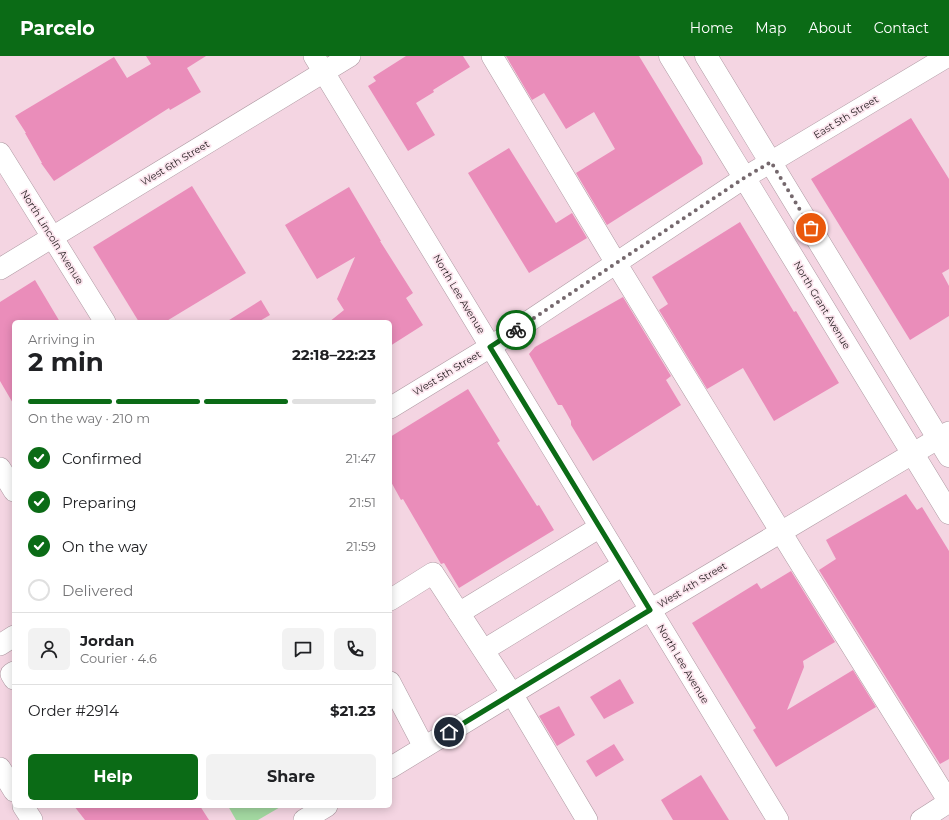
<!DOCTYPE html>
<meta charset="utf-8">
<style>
:root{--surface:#fff;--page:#f2f2f2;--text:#202124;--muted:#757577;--line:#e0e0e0;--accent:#0b6b16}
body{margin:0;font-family:Montserrat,sans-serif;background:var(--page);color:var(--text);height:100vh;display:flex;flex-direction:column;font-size:15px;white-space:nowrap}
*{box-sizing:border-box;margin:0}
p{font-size:13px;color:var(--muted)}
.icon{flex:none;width:22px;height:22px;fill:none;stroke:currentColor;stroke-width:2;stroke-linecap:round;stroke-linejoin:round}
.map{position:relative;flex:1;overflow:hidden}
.sheet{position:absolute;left:12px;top:264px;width:380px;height:488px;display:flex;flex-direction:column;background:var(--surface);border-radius:6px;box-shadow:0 2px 10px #0003}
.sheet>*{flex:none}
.pin{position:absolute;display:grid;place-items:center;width:34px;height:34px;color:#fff;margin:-17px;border:2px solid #fff;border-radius:50%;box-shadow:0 1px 4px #0007}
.courier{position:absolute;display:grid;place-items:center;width:40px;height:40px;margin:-20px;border:3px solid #0b6b16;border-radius:50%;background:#fff;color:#222;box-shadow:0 1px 5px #0007}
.head em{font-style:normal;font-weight:700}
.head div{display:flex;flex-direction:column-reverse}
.head{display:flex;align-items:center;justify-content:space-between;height:68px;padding:0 16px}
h1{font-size:26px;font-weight:700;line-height:30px}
.bar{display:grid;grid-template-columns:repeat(4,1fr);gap:6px 4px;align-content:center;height:48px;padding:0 16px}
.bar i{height:5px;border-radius:3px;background:var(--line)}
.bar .active{background:var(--accent)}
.bar p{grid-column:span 4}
.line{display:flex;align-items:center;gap:10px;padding:0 16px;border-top:1px solid var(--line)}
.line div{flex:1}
.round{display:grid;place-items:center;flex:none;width:42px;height:42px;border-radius:6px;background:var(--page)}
ol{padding:0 16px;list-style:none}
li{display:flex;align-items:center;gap:12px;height:44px}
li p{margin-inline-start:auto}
li .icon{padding:4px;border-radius:50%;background:var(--accent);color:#fff;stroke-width:4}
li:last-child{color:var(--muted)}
li i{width:22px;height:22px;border:2px solid var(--line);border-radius:50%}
.primary-button{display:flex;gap:8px;margin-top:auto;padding:8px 16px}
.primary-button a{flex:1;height:46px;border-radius:6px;background:var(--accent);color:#fff;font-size:16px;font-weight:700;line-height:46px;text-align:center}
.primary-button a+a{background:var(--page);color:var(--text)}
header{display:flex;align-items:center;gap:24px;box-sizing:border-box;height:56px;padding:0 20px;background:var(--accent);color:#fff}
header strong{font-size:19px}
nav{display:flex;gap:22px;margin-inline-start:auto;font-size:14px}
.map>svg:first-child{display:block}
.built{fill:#f4d5e2;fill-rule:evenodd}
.green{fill:#a3d8a1}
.building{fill:#ea8dba}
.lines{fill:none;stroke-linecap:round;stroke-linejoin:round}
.minor-casing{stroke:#af9aa3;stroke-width:22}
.major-casing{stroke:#af9aa3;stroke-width:23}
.minor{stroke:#fff;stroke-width:21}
.major{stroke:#fff;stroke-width:22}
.done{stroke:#75686d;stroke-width:4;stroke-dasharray:0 7.2}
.route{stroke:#0b6b16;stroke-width:5}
.labels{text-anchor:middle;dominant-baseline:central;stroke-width:3.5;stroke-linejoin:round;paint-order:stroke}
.street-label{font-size:10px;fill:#2d2528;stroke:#fce5ee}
</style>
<header>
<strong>Parcelo</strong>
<nav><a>Home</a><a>Map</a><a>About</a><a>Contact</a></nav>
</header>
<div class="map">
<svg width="949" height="764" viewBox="0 0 949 764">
<rect width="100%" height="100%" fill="#fce5ee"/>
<path class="built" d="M0 0H949V764H0ZM14 266H390V750H14Z"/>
<path class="green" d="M228 750H282L258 764H236Z"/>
<g class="building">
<path d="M146 0H206L187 12 201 36 170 54 169 52 54 125 41 107H42L25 77H26L15 60 114 1 127 22 151 8Z"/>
<path d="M406 0H463L470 11 433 34 434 36 416 47 435 79 408 95 368 30 376 25 373 21Z"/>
<path d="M506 0H639L698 97 701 101 703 108 607 169 576 117 615 93 594 56 566 73 544 37 532 44Z"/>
<path d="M911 62 949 123V213L942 217 949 230V260L910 284 811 123Z"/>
<path d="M509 92 556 167 572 157 587 182 529 217 468 117Z"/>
<path d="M192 130 246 217 165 266H139L93 191Z"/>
<path d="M349 131 381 185H380L413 237 406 242 423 269 390 290V266H329L344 254 337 243 355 201 317 223 285 169Z"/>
<path d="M740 166 794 256 796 255 839 327 774 365 743 312 707 333 659 254 668 248 652 221Z"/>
<path d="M35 224 60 266H14V349L0 325V246Z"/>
<path d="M623 241 671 320 666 324 681 349 593 405 571 369V365L562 349H558L529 298 535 291Z"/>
<path d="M261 244 270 259 258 266H226Z"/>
<path d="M468 333 500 385 497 387 537 450 539 449 554 474 459 532 444 507 441 508 403 443 401 444 390 424V381Z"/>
<path d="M906 438 917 454 922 451 949 495V703L940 708 819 514 836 503 826 484Z"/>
<path d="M791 515 835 586 803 605 804 611 787 654 853 614 876 651 776 711 753 674 756 672 692 567 757 527 761 533Z"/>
<path d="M620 623 634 647 604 663 590 641Z"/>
<path d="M559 650 575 679 557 690 539 660Z"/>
<path d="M614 688 624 704 596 721 586 705Z"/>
<path d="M701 719 729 764H673L661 744Z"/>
<path d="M74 750H200L209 764H85Z"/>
</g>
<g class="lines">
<g class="minor-casing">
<g id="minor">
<path d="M314 0 778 764"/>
<path d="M492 0 616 207 795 499 949 746"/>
<path d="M0 97 105 266"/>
<path d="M0 213 350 0"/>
<path d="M390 352 490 291 744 122 948 0"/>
<path d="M0 412 14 435"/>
<path d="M390 544 433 517 459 557"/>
<path d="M0 589 14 580"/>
<path d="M484 594 623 509"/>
<path d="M14 616 11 618 14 623"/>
<path d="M390 626 424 691"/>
<path d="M0 712 14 735"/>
<path d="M390 712 650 554 949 376"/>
<path d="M23 750 32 764"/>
<path d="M304 764 327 750"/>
<path d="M587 764 512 638 459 557 600 471"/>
<path d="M921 764 949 746"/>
</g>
</g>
<g class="major-casing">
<g id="major">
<path d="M670 0 949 457"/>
<path d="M706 0 949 400"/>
</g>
</g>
<use href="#minor" class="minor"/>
<use href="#major" class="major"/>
</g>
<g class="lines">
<path class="done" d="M516 274 744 122 771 106 811 172"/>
<path class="route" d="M449 676 650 554 490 291 516 274"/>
</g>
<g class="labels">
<g class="street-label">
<text transform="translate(846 61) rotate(-31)">East 5th Street</text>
<text transform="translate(175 107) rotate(-31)">West 6th Street</text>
<text transform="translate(52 181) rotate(58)">North Lincoln Avenue</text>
<text transform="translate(459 238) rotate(59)">North Lee Avenue</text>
<text transform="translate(822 249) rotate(59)">North Grant Avenue</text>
<text transform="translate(447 317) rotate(-31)">West 5th Street</text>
<text transform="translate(692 529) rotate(-31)">West 4th Street</text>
<text transform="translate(683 608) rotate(59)">North Lee Avenue</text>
</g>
</g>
</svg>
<div class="pin" style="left:811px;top:172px;background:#ea580c"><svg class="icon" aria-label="bag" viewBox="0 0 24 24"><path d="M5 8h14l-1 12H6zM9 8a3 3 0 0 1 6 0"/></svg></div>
<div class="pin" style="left:449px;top:676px;background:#1f2937"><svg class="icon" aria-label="home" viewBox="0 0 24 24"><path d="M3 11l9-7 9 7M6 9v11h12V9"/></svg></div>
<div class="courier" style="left:516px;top:274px"><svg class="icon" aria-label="bike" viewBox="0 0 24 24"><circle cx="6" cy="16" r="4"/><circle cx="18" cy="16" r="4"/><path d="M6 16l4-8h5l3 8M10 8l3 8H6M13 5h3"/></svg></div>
<section class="sheet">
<div class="head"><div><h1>2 min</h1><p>Arriving in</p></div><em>22:18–22:23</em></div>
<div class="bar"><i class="active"></i><i class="active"></i><i class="active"></i><i></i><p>On the way · 210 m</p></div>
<ol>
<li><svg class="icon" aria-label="check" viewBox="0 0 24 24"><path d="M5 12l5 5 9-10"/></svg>Confirmed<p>21:47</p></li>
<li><svg class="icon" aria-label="check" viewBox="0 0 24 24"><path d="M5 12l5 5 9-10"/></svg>Preparing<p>21:51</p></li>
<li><svg class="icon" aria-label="check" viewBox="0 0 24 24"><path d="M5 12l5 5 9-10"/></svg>On the way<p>21:59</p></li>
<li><i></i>Delivered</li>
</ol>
<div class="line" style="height:72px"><a class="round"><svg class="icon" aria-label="person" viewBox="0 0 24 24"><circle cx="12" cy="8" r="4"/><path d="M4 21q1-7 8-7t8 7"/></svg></a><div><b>Jordan</b><p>Courier · 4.6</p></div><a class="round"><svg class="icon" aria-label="chat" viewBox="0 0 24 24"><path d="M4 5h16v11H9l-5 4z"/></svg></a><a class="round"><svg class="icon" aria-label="phone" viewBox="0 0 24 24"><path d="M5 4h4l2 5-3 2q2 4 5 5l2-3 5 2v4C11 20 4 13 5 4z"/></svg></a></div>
<div class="line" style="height:52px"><div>Order #2914</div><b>$21.23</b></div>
<div class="primary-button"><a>Help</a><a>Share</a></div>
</section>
</div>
